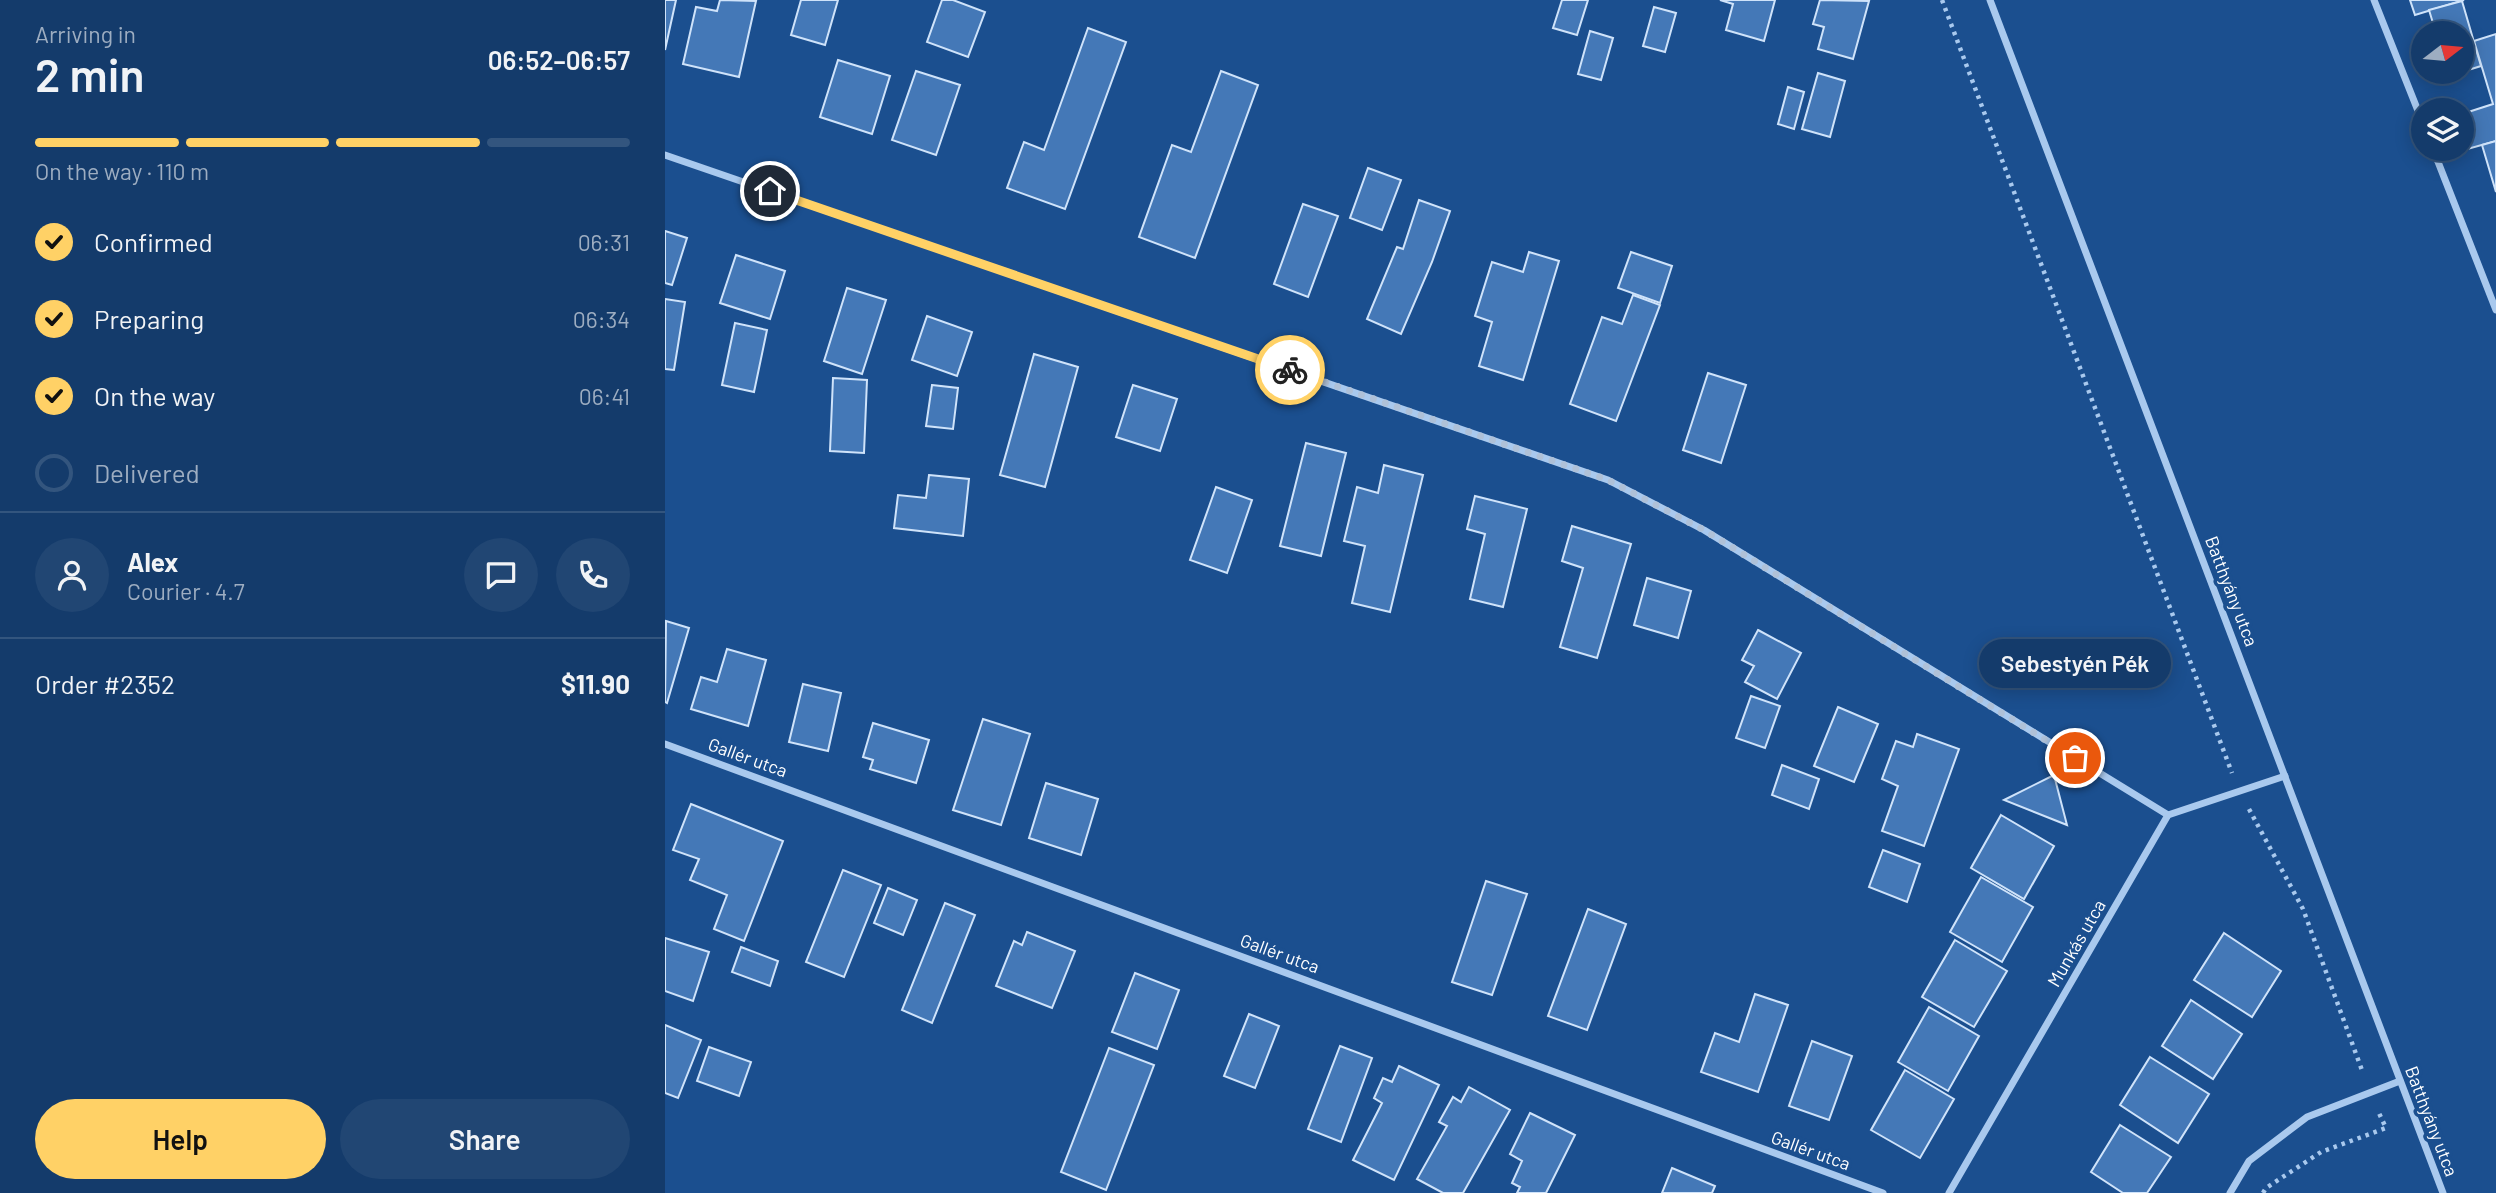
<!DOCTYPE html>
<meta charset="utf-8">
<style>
:root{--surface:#143b6b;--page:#214673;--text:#f1f3f6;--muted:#9dadc1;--line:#33557e;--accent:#ffd166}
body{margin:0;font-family:Barlow,sans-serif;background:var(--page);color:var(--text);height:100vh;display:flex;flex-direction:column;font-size:26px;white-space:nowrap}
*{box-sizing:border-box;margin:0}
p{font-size:23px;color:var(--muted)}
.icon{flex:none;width:38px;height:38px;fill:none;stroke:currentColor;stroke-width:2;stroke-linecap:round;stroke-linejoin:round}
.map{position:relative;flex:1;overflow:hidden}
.panel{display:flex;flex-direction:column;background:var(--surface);width:665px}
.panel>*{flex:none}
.needle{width:46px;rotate:74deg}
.fabs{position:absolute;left:1746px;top:21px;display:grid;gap:14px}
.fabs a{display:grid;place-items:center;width:63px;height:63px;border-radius:50%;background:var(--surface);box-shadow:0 4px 18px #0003,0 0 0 2px var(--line);font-size:35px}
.pin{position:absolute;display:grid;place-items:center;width:60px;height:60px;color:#fff;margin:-30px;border:4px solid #fff;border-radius:50%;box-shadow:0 2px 7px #0007}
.courier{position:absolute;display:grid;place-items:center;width:70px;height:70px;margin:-35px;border:5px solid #ffd166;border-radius:50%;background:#fff;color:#222;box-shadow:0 2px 9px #0007}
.bubble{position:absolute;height:49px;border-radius:24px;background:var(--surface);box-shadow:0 4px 18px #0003,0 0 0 2px var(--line);font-size:23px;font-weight:600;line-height:49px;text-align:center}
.head em{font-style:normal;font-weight:600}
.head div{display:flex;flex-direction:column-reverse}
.head{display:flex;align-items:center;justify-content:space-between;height:119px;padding:0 35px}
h1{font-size:46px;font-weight:600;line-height:52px}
.bar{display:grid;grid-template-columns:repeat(4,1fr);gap:10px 7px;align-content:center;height:84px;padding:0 35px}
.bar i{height:9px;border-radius:5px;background:var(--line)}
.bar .current{background:var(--accent)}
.bar p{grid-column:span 4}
.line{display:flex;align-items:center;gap:18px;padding:0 35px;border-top:2px solid var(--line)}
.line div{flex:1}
.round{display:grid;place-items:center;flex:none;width:74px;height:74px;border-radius:37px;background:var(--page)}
ol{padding:0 35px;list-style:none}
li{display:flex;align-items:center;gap:21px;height:77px}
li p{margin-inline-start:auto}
li .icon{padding:7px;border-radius:50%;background:var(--accent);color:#111;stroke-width:4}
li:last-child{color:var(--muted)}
li i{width:38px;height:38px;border:4px solid var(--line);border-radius:50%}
.action{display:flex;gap:14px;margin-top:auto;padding:14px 35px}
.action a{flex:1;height:80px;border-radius:42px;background:var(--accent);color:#111;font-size:28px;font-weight:600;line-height:80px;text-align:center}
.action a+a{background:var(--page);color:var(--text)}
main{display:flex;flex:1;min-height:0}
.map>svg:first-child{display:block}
.building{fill:#4478b7;stroke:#cfe3fa;stroke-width:2}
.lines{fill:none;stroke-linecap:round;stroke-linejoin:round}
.path{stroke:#a9c9ee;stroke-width:4.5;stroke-dasharray:3.5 5;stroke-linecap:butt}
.street{stroke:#a9c9ee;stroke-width:7}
.done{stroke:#afc1d8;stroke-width:7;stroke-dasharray:0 12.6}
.route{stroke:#ffd166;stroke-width:9}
.labels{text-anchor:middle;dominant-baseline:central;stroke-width:7;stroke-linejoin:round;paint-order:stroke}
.street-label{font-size:18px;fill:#fff;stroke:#1b4f8f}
</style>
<main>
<section class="panel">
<div class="head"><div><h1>2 min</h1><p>Arriving in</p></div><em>06:52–06:57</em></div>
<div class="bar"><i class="current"></i><i class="current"></i><i class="current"></i><i></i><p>On the way · 110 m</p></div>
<ol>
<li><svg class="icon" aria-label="check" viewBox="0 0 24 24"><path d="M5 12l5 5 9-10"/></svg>Confirmed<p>06:31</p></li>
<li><svg class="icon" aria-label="check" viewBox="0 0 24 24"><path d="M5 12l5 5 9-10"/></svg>Preparing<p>06:34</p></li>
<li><svg class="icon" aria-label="check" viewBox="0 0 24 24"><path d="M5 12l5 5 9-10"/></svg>On the way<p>06:41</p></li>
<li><i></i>Delivered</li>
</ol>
<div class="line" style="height:126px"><a class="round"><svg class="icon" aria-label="person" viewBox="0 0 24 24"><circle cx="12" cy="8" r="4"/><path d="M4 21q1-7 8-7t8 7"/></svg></a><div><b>Alex</b><p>Courier · 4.7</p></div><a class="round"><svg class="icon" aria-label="chat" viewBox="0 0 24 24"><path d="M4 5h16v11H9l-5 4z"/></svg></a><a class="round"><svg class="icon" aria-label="phone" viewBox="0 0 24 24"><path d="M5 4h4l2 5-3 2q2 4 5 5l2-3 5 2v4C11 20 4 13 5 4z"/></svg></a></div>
<div class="line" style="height:91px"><div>Order #2352</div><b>$11.90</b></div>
<div class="action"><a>Help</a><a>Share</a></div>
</section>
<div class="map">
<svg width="1831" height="1193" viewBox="0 0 1831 1193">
<rect width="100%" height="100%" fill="#1b4f8f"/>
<g class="building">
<path d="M0 0H11L0 50Z"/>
<path d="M55 0 91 1 74 77 18 64 31 7 52 11Z"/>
<path d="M136 0H173L160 45 126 35Z"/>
<path d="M277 0H288L320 12 303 57 262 42Z"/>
<path d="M897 0H923L912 35 888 28Z"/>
<path d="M1055 0H1110L1099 41 1061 30 1068 4Z"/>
<path d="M1155 0 1204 1 1188 59 1153 49 1159 27 1148 24Z"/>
<path d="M1745 0H1799L1750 15Z"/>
<path d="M1797 1 1816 66 1797 72V33H1771L1764 10Z"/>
<path d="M989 7 1011 13 1000 52 978 46Z"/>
<path d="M423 28 461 42 400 209 342 188 359 142 379 150Z"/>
<path d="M925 31 948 38 936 80 913 74Z"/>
<path d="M1831 34V141L1799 150 1797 114 1828 104 1809 41Z"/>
<path d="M173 60 225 76 207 134 155 117Z"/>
<path d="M251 71 295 85 271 155 227 140Z"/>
<path d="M556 71 593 85 530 258 474 237 507 145 526 152Z"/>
<path d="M1153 73 1180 81 1165 137 1137 129Z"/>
<path d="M1123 87 1139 92 1129 129 1113 124Z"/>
<path d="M1831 141V192L1817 145Z"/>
<path d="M703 168 736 180 717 230 685 218Z"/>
<path d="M754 200 785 211 767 262 736 334 702 319 732 247 738 249Z"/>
<path d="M638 204 673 216 643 297 609 284Z"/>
<path d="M0 231 22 238 7 285 0 283Z"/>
<path d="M864 252 894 261 858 380 814 366 827 322 810 316 827 262 858 272Z"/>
<path d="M966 252 1007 266 995 303 953 288Z"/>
<path d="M71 255 120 271 105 319 55 303Z"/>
<path d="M182 288 221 300 197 374 159 361Z"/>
<path d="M968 295 995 305 951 421 905 404 937 317 957 324Z"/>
<path d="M0 299 20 302 9 370 0 369Z"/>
<path d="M262 316 307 332 292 376 247 360Z"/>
<path d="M70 323 102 330 89 392 57 385Z"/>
<path d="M369 354 413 367 380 487 335 475Z"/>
<path d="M1043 373 1081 385 1056 463 1018 450Z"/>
<path d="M168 378 202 380 199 453 165 451Z"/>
<path d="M267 385 293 388 288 429 261 426Z"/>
<path d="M468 385 512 399 495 451 451 437Z"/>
<path d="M641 443 681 453 656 556 615 546Z"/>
<path d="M719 465 758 475 725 612 687 603 700 546 679 541 692 487 713 493Z"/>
<path d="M264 475 304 479 298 536 229 528 233 495 261 498Z"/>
<path d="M551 487 587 500 562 573 525 560Z"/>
<path d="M810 496 862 509 838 607 805 599 820 534 802 529Z"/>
<path d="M907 526 966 544 932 658 895 647 918 568 897 561Z"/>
<path d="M982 578 1026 591 1013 638 969 625Z"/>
<path d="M1 621 24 628 2 703 0 702Z"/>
<path d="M1093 630 1136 653 1112 699 1080 682 1089 666 1077 660Z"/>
<path d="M62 649 101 660 83 726 26 709 36 677 52 682Z"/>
<path d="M138 684 176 693 163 751 124 742Z"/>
<path d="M1086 696 1115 706 1100 748 1071 738Z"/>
<path d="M1173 707 1213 724 1189 782 1149 766Z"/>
<path d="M318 719 365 734 336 825 288 810Z"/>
<path d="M208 723 264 740 251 783 205 769 208 760 198 757Z"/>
<path d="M1252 734 1294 749 1259 846 1217 831 1233 786 1217 779 1231 741 1248 747Z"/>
<path d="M1117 765 1154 779 1144 809 1107 795Z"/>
<path d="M1389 775 1402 825 1339 800Z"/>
<path d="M381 783 433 799 416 855 364 838Z"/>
<path d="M26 804 118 841 79 941 49 929 62 895 25 880 34 859 8 850Z"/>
<path d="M1336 815 1389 846 1359 899 1306 868Z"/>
<path d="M1218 850 1255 864 1242 902 1204 887Z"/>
<path d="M178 870 216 885 179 977 141 962Z"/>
<path d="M1316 877 1368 907 1337 962 1285 932Z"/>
<path d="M821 881 862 894 827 995 787 982Z"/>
<path d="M223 888 252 900 238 935 209 923Z"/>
<path d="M280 903 310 915 267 1023 237 1010Z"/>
<path d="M923 909 961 924 922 1030 883 1016Z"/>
<path d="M362 932 410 951 387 1008 331 986 349 941 357 945Z"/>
<path d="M1559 933 1616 971 1587 1017 1529 980Z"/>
<path d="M0 938 44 952 28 1001 0 991Z"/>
<path d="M1290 940 1342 971 1309 1027 1257 997Z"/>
<path d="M76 947 113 961 105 986 67 972Z"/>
<path d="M470 973 514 990 492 1049 447 1032Z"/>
<path d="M1090 994 1123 1005 1093 1092 1036 1072 1050 1033 1074 1042Z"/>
<path d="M1526 1000 1577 1034 1548 1079 1497 1046Z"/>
<path d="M1264 1007 1314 1036 1283 1091 1233 1062Z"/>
<path d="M584 1014 614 1026 590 1088 559 1076Z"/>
<path d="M0 1025 36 1040 13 1098 0 1093Z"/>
<path d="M1147 1041 1187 1056 1164 1120 1124 1106Z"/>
<path d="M675 1046 707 1058 676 1142 643 1129Z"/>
<path d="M44 1047 86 1062 74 1096 32 1081Z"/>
<path d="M444 1048 489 1065 441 1190 396 1172Z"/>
<path d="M1485 1057 1544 1094 1513 1143 1455 1105Z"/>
<path d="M734 1066 774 1085 729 1180 688 1160 717 1103 709 1098 718 1078 727 1082Z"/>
<path d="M1240 1070 1289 1099 1255 1158 1206 1130Z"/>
<path d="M804 1087 845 1110 798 1193H778L752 1179 782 1126 774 1122 788 1097 796 1102Z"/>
<path d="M865 1113 910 1135 881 1193H852L855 1187 847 1183 857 1161 845 1154Z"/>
<path d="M1455 1125 1506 1157 1482 1193H1458L1426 1172Z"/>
<path d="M1007 1168 1050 1186 1047 1193H997Z"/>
</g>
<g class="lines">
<g class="path">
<path d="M1277 0 1567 773"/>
<path d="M1584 809 1638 909 1698 1073"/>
<path d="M1598 1193 1601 1188 1656 1152 1721 1128 1713 1111"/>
</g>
<g class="street">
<path d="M1325 0 1778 1193"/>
<path d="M1709 0 1759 126"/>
<path d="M1768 149 1831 310"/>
<path d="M0 155 943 480 1039 530 1503 815"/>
<path d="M0 744 1218 1193"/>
<path d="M1284 1193 1503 815 1620 776"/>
<path d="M1565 1193 1584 1161 1642 1117 1735 1081"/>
</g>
</g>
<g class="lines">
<path class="done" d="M625 370 943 480 1039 530 1410 758"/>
<path class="route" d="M105 191 625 370"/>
</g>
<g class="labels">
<g class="street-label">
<text transform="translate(1567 591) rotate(69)">Batthyány utca</text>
<text transform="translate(83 757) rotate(20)">Gallér utca</text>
<text transform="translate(1411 943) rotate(-60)">Munkás utca</text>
<text transform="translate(615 953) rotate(20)">Gallér utca</text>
<text transform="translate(1767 1121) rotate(69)">Batthyány utca</text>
<text transform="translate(1146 1150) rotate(20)">Gallér utca</text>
</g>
</g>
</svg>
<div class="fabs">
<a><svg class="needle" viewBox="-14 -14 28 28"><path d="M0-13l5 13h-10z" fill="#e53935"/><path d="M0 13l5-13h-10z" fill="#9dadc1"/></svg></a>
<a><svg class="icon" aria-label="layers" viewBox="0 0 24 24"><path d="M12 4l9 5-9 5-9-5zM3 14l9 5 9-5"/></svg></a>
</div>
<div class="pin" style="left:1410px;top:758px;background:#ea580c"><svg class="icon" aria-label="bag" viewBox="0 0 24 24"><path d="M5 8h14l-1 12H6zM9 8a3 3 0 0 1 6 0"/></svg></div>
<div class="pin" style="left:105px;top:191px;background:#1f2937"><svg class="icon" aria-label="home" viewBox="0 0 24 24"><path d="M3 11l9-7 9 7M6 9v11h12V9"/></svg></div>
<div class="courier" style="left:625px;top:370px"><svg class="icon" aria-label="bike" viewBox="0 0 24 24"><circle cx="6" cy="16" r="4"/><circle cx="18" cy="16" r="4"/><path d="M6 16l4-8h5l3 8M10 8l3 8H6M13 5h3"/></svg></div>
<div class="bubble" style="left:1314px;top:639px;width:192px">Sebestyén Pék</div>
</div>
</main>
